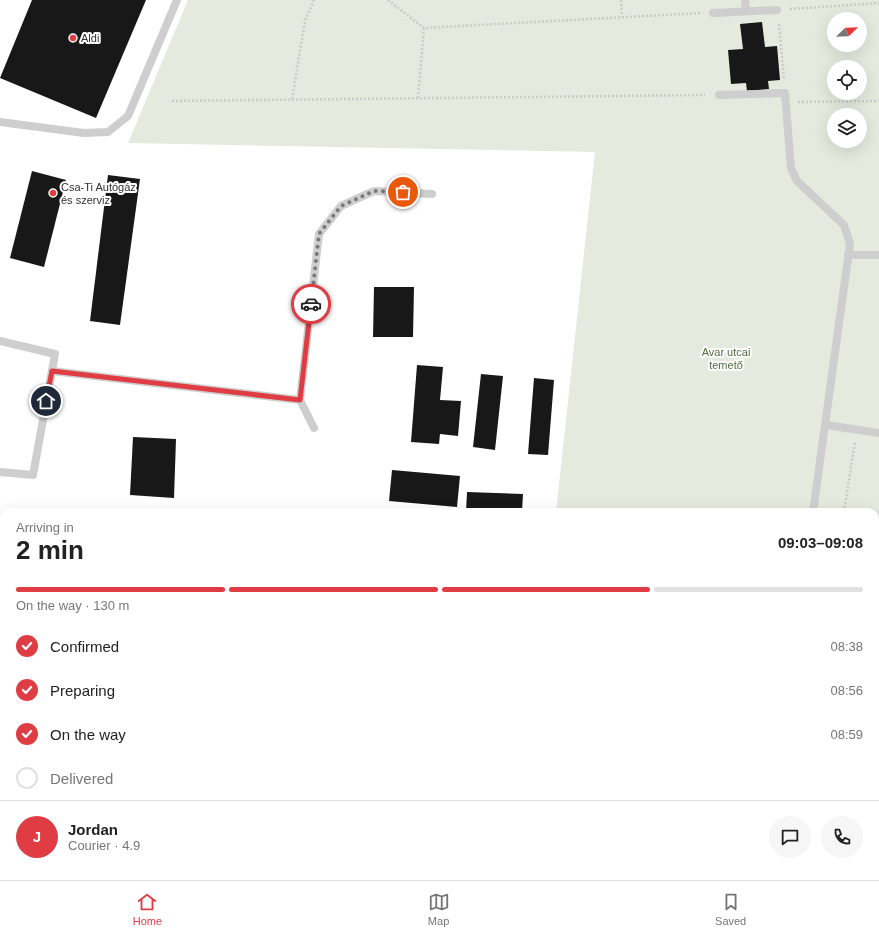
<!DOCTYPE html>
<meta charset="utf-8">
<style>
:root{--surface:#fff;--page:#f6f6f6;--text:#222;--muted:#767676;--line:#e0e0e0;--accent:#e03c44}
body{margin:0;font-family:Arial,sans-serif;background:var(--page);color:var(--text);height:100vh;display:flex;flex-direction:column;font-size:15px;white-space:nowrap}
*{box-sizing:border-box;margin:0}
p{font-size:13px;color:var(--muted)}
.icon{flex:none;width:22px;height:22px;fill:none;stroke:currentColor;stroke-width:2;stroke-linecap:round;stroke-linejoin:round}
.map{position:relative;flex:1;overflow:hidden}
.panel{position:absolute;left:0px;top:508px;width:879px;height:372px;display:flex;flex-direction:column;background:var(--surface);border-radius:12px 12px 0 0;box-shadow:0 4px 16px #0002}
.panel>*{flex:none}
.needle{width:26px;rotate:67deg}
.tools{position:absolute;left:827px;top:12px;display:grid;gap:8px}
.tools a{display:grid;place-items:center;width:40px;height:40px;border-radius:50%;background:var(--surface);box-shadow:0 4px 16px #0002;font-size:20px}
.pin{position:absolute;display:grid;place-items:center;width:34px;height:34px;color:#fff;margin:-17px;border:2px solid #fff;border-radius:50%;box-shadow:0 1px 4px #0007}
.courier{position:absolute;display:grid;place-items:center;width:40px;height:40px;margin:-20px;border:3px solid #e03c44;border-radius:50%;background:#fff;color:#222;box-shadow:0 1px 5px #0007}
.headline em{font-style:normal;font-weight:800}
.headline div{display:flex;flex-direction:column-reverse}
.headline{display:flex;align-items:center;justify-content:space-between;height:68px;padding:0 16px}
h1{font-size:26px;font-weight:800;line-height:30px}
.bar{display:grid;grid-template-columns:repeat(4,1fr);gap:6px 4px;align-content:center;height:48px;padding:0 16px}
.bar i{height:5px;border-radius:3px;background:var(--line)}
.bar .selected{background:var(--accent)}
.bar p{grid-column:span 4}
.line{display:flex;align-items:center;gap:10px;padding:0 16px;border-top:1px solid var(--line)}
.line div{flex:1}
.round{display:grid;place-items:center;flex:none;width:42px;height:42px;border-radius:21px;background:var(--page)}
ol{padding:0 16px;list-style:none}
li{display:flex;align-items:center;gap:12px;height:44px}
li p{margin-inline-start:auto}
li .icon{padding:4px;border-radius:50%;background:var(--accent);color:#fff;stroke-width:4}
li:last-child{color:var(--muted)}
li i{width:22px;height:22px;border:2px solid var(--line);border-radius:50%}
.menu{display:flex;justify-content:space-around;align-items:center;height:56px;border-top:1px solid var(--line);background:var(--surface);font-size:11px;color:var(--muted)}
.menu a{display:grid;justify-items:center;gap:2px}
.menu .selected{color:var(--accent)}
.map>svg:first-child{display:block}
.green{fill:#e4eadd;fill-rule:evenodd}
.building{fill:#181818}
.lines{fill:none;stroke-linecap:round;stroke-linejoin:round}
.path{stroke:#cbcbcb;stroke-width:2.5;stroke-dasharray:2 2;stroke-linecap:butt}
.lane{stroke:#cecece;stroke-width:8}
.done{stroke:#797979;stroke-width:4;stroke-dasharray:0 7.2}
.route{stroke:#e03c44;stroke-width:5}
.poi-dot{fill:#e03c44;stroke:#fff;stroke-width:1.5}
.labels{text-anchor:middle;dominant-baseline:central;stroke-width:4;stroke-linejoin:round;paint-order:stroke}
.poi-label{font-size:11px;fill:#313131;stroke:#fff;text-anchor:start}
.park-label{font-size:11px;fill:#546c3f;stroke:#fff}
</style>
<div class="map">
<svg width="879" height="880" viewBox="0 0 879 880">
<rect width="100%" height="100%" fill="#fff"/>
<g class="green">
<path d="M188 0H879V880H0L4 853V876H875V512H556L595 152 128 143ZM834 19H860V45H834ZM834 67H860V93H834ZM834 115H860V141H834Z"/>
<path d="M0 558 4 559V790L0 789Z"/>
</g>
<g class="building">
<path d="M32 0H146L96 118 0 78Z"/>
<path d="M762 22 765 47 777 46 780 80 768 81 769 89 747 91 746 83 731 84 728 50 743 49 740 24Z"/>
<path d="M32 171 66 180 44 267 10 258Z"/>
<path d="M108 175 140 179 120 325 90 321Z"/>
<path d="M374 287H414L413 337H373Z"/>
<path d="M417 365 443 367 440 400 461 401 458 436 440 434 439 444 411 442Z"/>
<path d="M481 374 503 376 495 450 473 447Z"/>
<path d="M534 378 554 380 548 455 528 454Z"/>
<path d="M133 437 176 439 174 498 130 495Z"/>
<path d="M392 470 460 476 457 507 389 501Z"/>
<path d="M467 492 523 494 522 512H466Z"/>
</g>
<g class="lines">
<g class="path">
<path d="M388 0 424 28 701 13"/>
<path d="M621 0 622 17"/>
<path d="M790 9 879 3"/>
<path d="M779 24 784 80"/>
<path d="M418 98 424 28"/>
<path d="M292 99 305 21 314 0"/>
<path d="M172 101 705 95"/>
<path d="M798 102 879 101"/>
<path d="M844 512 855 442"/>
<path d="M878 554 879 548"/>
<path d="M419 880 427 876"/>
</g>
<g class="lane">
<path d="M745 0 746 11"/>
<path d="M713 13 777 10"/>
<path d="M719 95 785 93 791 168 797 181 844 225 850 244 813 512"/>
<path d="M0 122 84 133 108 132 128 116 177 0"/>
<path d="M848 255H879"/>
<path d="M0 341 55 354 33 475 0 472"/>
<path d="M52 371 300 400 314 428"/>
<path d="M300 400 319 234 341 206 374 191 432 194"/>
<path d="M826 425 879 433"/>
<path d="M875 741H879"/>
<path d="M790 876 791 880"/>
</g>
</g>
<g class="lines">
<path class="done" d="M311 304 319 234 341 206 374 191 403 192"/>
<path class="route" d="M46 401 52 371 300 400 311 304"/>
</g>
<g class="poi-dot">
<circle cx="73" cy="38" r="4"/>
<circle cx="53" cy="193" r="4"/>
</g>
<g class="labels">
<g class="poi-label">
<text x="81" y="38">Aldi</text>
<text x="61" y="187">Csa-Ti Autógáz<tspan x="61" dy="13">és szerviz</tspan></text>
</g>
<g class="park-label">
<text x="726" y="352">Avar utcai<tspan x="726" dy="13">temető</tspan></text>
</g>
</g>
</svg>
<div class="tools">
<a><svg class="needle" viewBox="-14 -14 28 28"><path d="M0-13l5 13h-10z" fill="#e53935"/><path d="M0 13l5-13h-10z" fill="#767676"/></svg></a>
<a><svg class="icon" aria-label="locate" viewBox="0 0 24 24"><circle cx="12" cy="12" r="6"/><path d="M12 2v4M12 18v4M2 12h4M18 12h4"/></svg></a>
<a><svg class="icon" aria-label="layers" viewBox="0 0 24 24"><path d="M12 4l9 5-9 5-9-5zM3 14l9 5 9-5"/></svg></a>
</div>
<div class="pin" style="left:403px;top:192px;background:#ea580c"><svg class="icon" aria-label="bag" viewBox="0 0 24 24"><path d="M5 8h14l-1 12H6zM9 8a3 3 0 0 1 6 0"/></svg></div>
<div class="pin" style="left:46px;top:401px;background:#1f2937"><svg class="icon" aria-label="home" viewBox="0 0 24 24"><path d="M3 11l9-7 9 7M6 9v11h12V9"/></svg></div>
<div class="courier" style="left:311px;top:304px"><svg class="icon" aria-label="car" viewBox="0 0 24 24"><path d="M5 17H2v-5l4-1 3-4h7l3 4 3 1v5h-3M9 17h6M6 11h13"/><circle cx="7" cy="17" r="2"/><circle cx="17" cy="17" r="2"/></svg></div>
<section class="panel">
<div class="headline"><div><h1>2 min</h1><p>Arriving in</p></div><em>09:03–09:08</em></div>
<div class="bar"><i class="selected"></i><i class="selected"></i><i class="selected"></i><i></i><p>On the way · 130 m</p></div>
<ol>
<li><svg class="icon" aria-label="check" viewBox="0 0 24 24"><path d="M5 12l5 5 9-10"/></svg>Confirmed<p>08:38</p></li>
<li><svg class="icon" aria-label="check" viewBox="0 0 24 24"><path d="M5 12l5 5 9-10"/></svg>Preparing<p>08:56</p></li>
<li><svg class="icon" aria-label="check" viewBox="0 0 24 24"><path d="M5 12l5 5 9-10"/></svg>On the way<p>08:59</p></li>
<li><i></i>Delivered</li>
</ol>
<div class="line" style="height:72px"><b class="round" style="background:var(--accent);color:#fff">J</b><div><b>Jordan</b><p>Courier · 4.9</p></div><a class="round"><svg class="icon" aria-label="chat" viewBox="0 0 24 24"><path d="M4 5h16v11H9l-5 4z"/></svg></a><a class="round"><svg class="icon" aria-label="phone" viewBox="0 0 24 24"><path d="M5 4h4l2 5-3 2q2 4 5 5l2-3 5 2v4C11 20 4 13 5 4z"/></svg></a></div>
</section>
</div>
<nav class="menu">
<a class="selected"><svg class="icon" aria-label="home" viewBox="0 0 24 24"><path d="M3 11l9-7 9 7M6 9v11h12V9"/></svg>Home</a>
<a><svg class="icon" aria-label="map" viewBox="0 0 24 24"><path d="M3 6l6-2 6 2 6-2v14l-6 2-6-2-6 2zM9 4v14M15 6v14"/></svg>Map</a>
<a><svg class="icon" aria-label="saved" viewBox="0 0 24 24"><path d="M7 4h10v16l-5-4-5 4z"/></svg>Saved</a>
</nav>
